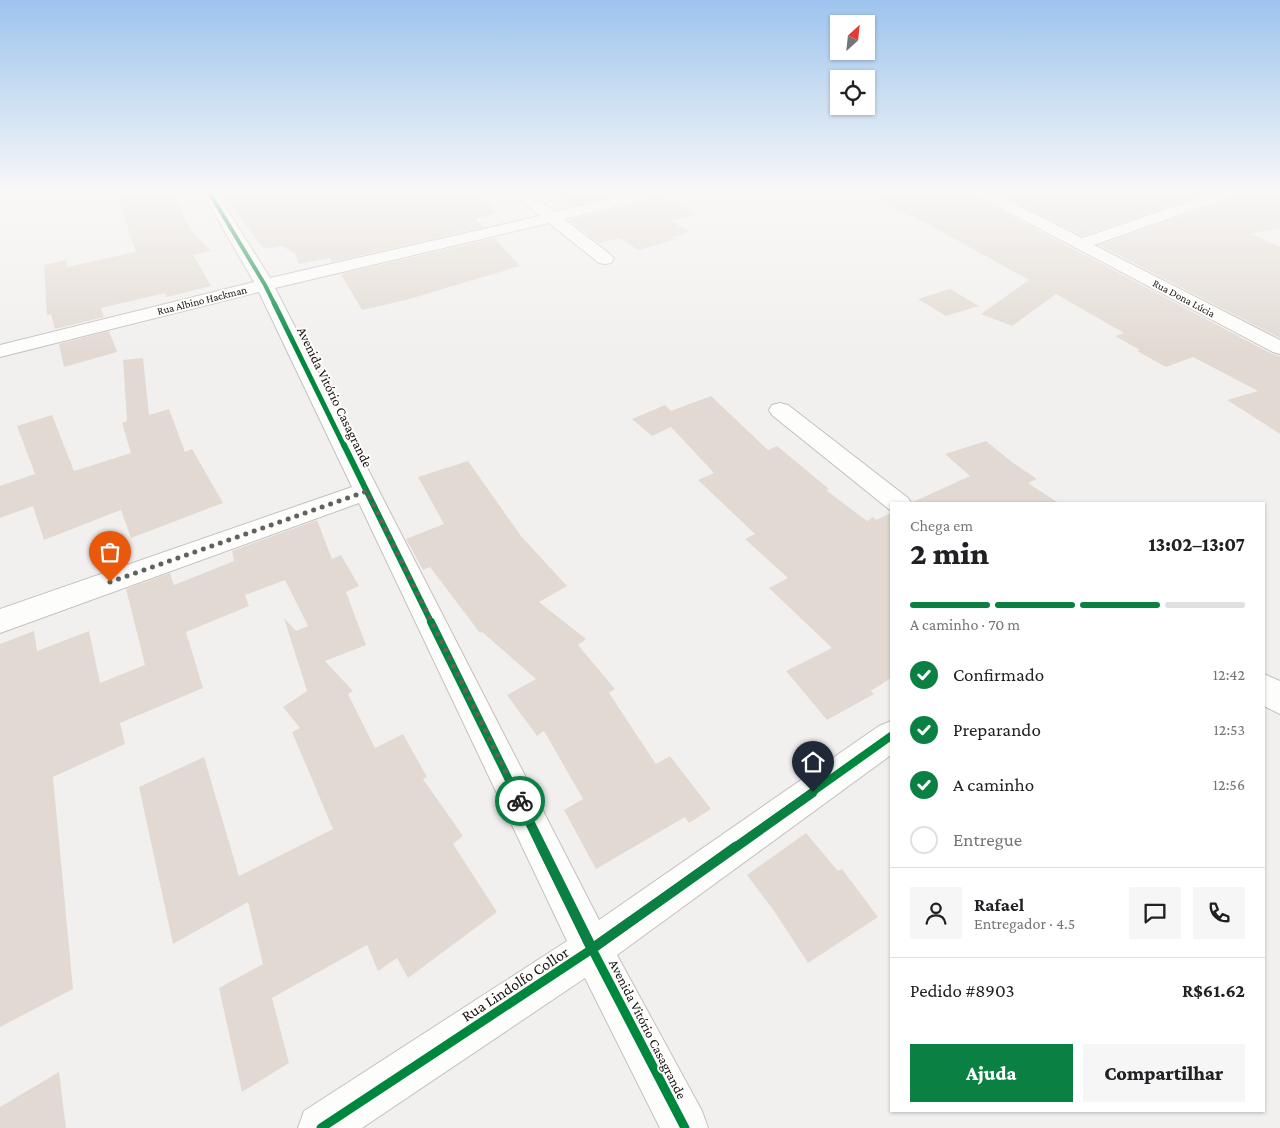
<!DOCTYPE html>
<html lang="pt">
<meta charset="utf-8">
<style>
:root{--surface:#fff;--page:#f6f6f6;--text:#202124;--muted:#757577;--line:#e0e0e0;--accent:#0b8043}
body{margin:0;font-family:"Crimson Pro",serif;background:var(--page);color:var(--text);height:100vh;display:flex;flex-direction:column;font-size:19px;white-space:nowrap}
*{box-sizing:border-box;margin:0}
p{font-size:16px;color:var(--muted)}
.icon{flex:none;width:28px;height:28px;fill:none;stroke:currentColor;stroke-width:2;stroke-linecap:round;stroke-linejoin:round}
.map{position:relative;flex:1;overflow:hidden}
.panel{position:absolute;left:890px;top:502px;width:375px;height:610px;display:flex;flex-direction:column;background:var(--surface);border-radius:0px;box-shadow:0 1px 4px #0004}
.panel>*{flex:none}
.needle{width:32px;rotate:27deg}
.fabs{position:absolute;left:830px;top:15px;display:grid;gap:10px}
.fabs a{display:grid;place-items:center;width:45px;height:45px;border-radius:0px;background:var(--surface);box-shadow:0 1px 4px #0004;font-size:25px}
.pin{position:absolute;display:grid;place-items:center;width:42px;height:42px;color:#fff;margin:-51px -21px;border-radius:50% 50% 50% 0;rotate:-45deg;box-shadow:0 0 5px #0007}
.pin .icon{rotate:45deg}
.courier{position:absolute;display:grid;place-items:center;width:50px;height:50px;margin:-25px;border:4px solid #0b8043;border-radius:50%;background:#fff;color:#222;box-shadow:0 1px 6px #0007}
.summary em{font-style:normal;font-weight:800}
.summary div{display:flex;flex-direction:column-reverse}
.summary{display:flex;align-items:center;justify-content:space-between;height:85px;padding:0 20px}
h1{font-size:32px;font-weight:800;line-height:38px}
.bar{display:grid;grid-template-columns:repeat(4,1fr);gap:8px 5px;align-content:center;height:60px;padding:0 20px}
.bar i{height:6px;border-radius:4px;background:var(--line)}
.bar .selected{background:var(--accent)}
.bar p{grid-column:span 4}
.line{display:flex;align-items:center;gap:12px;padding:0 20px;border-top:1px solid var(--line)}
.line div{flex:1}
.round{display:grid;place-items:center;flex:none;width:52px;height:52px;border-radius:0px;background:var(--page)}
ol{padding:0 20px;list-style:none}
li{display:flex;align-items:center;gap:15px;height:55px}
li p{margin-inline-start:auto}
li .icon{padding:5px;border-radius:50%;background:var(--accent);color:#fff;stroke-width:4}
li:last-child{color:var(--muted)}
li i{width:28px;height:28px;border:2px solid var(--line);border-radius:50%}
.primary-button{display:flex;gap:10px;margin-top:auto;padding:10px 20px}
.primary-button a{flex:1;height:58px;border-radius:0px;background:var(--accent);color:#fff;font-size:20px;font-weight:800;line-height:58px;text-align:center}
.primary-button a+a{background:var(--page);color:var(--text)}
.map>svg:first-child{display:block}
.building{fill:#e2dad2}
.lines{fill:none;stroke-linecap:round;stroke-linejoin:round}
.minor-casing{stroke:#c3c1c0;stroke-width:2}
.minor{fill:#fdfdfc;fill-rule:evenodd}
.cycleway-far4-casing{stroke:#fffefc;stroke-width:5.5}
.cycleway-far3-casing{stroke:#fffefc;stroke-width:8}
.cycleway-far2-casing{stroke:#fffefc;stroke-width:9}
.cycleway-far1-casing{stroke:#fffefc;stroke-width:11}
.cycleway-casing{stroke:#fffefc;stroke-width:12}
.cycleway-far4{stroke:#00873e;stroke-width:4}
.cycleway-far3{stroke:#00873e;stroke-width:5}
.cycleway-far2{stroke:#00873e;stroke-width:6}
.cycleway-far1{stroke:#00873e;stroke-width:8}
.cycleway{stroke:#00873e;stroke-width:9}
.route{fill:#0b8043}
.done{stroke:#626160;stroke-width:5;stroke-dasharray:0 9}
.labels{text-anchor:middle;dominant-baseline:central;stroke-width:4;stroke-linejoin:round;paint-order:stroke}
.far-street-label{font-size:11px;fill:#151413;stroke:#fffefc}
.street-label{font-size:14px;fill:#151413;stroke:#fffefc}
.near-street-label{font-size:16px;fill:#151413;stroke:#fffefc}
</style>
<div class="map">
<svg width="1280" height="1128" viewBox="0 0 1280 1128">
<rect width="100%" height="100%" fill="#f2f0ee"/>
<g class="building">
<path d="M116 192H172L190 230 211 251 193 255 211 286 167 297 165 293 101 308 104 317 55 329 51 314 47 315 44 265 66 260 67 267 136 252Z"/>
<path d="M220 192H476L499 213 476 219 484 227 332 262 330 258 299 264 295 253 281 246 264 249Z"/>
<path d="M552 192H632L574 206Z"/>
<path d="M643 192H653L697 214 671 221 690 232 670 238 674 240 638 250 620 238 599 243 569 220 644 202 649 197Z"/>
<path d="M867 192H972L975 197 1272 354 1280 356V434L1227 400 1258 391 1193 357 1166 367 1137 351 1140 350 1115 336 1124 333 1056 294 1012 326 981 314 1029 280 913 216H909Z"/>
<path d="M996 192H1211L1082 236Z"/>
<path d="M1239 192H1280V228L1251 234 1280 247V338L1099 245 1236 197Z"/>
<path d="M494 238 520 266 406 300 362 310 341 274Z"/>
<path d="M950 289 979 306 946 316 918 299Z"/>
<path d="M109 331 117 352 64 367 59 344Z"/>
<path d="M143 358 149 415 169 409 185 452 192 449 223 503 131 538 121 510 44 540 33 506 0 518V486L35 474 17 426 52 415 74 471 131 453 122 423 127 421 123 360Z"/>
<path d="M711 396 768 450 777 446 829 489 826 490 867 521 873 517 876 520 891 513V678L871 691 874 694 827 720 786 671 832 648 769 588 788 578 745 539 755 534 698 480 714 473 671 427 652 436 632 419 665 405 671 411Z"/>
<path d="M986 441 1012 462 1037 479 1028 483 1060 504H914L913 502 970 476 945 454Z"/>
<path d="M468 461 521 536 567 586 539 602 586 639 578 645 615 689 609 693 656 764 670 756 711 809 689 823 685 817 596 869 564 810 583 799 544 731 537 736 507 695 536 679 482 632 480 633 430 567 423 570 406 539 444 524 418 477Z"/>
<path d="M317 520 332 559 341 555 359 586 346 592 366 645 325 661 353 691 348 694 375 748 403 734 427 777 423 779 463 836 453 844 497 912 408 978 397 958 378 971 367 945 272 998 289 1063 242 1092 219 988 263 964 248 902 173 944 139 787 204 757 239 876 333 829 292 732 300 728 283 707 307 691 284 618 296 631 308 626 285 580 245 595 249 606 186 632 203 688 120 723 125 744 53 777 73 989 0 1027V644L34 631 37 651 89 631 100 683 145 665 126 589 170 573 174 585 234 561 232 551Z"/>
<path d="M806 833 838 871 842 869 878 917 808 963 774 911 747 875Z"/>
<path d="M59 1072 66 1128H0V1107Z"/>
</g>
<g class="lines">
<g class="minor-casing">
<g id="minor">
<path d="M202 192H216L270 278 540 216 512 192H528L555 212 639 192 644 194 647 197 644 200 564 219 611 255 614 259 611 263 605 264 599 263 549 223 275 288 599 920 879 726 891 721V755L617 955 702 1111 708 1128H660L585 978 362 1128H298L304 1111 567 941 359 503 0 633V609L352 487 259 292 0 357V345L254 282Z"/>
<path d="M974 192H992L1082 238 1216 192H1237L1235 195 1094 245 1280 340V354L1273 352 976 195Z"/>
<path d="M780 403 788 405 908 498 912 504H891L890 510 772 415 769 410 772 405Z"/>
<path d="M1264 674 1280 681V714L1264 706Z"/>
</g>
</g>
<use href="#minor" class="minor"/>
<g class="cycleway-far4-casing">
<path id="cycleway-far4" d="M209 192 265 285 275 305"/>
</g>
<g class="cycleway-far3-casing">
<path id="cycleway-far3" d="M274 303 344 446"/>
</g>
<g class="cycleway-far2-casing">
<path id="cycleway-far2" d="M344 445 432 624"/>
</g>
<g class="cycleway-far1-casing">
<g id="cycleway-far1">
<path d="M431 622 542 847"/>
<path d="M735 847 891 736"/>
</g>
</g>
<g class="cycleway-casing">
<g id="cycleway">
<path d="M541 846 592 949 685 1128"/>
<path d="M321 1128 592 949 736 846"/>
</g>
</g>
<use href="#cycleway-far4" class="cycleway-far4"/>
<use href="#cycleway-far3" class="cycleway-far3"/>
<use href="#cycleway-far2" class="cycleway-far2"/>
<use href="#cycleway-far1" class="cycleway-far1"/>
<use href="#cycleway" class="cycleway"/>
</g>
<linearGradient id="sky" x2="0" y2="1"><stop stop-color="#9dc4ee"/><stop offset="0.55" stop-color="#f9f8f7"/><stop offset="1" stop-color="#f9f8f7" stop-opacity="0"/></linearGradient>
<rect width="1280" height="350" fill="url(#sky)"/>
<path class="route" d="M813 787 816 789 818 792 816 796 592 955 588 953 514 801 520 796 523 798 594 941Z"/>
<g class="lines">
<path class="done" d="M110 582 367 491 520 801"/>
</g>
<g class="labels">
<g class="far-street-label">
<text transform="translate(1184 298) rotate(28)">Rua Dona Lúcia</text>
<text transform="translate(202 300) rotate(-14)">Rua Albino Hackman</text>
</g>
<g class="street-label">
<text transform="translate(335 397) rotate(64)">Avenida Vitório Casagrande</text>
<text transform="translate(648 1029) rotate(63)">Avenida Vitório Casagrande</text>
</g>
<g class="near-street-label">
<text transform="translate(515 984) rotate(-33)">Rua Lindolfo Collor</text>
</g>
</g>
</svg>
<div class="fabs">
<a><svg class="needle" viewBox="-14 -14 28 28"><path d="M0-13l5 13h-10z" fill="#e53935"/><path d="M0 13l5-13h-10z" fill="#757577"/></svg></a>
<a><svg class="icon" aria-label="locate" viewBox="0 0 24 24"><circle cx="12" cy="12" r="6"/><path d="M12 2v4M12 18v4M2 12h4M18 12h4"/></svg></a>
</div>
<div class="pin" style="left:110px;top:582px;background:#ea580c"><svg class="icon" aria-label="bag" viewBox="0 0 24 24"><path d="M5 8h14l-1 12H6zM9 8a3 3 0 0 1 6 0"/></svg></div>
<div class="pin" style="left:813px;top:792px;background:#1f2937"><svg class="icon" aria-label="home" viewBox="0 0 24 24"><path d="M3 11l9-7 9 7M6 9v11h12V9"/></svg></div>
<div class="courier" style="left:520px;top:801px"><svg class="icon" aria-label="bike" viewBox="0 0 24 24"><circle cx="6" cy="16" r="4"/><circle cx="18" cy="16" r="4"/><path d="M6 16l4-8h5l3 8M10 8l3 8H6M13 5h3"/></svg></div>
<section class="panel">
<div class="summary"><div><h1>2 min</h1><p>Chega em</p></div><em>13:02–13:07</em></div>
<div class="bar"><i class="selected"></i><i class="selected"></i><i class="selected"></i><i></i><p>A caminho · 70 m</p></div>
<ol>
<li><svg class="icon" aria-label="check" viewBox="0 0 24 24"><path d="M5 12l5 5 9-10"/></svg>Confirmado<p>12:42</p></li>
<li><svg class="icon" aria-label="check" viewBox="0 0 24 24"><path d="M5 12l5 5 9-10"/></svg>Preparando<p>12:53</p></li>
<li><svg class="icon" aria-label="check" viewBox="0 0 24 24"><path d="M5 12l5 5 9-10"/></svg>A caminho<p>12:56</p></li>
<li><i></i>Entregue</li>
</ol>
<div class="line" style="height:90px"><a class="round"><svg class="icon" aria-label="person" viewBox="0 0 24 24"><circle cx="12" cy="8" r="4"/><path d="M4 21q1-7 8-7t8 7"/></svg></a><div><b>Rafael</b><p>Entregador · 4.5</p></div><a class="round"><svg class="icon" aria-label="chat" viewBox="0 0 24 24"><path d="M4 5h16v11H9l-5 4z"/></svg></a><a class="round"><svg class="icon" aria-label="phone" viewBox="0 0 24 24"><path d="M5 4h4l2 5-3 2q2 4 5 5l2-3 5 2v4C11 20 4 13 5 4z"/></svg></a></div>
<div class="line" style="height:65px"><div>Pedido #8903</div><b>R$61.62</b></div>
<div class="primary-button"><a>Ajuda</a><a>Compartilhar</a></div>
</section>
</div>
